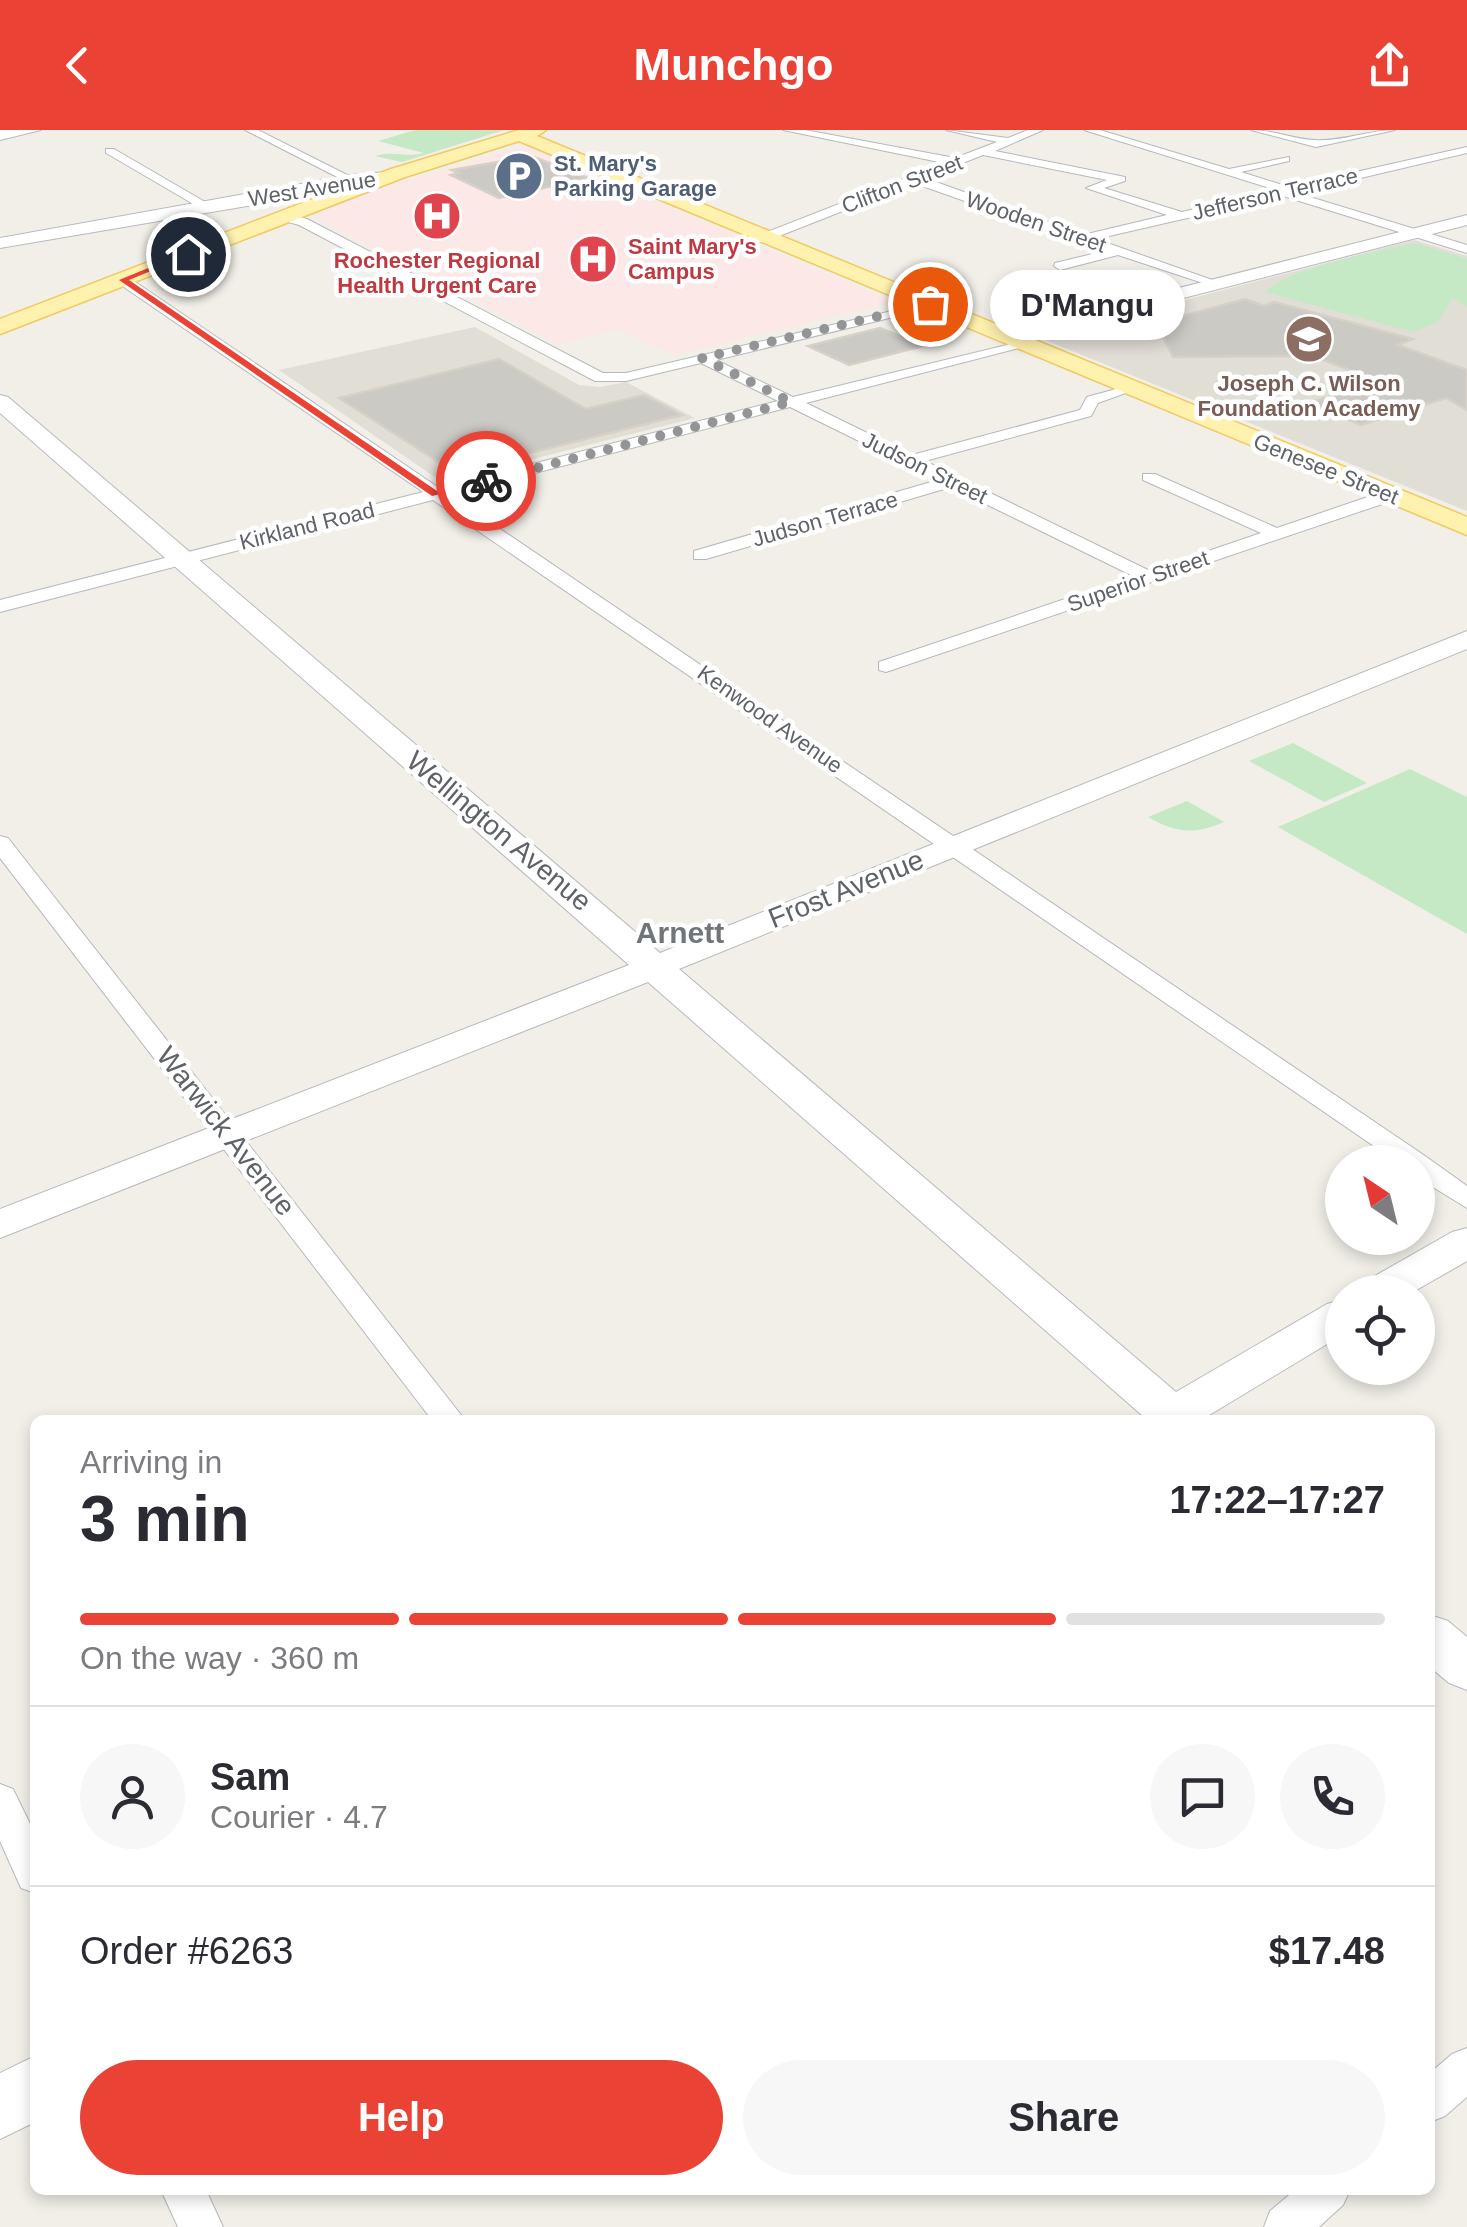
<!DOCTYPE html>
<meta charset="utf-8">
<style>
:root{--surface:#fff;--page:#f7f7f7;--text:#2b2b33;--muted:#7c7c81;--line:#e1e1e2;--accent:#ea4335}
body{margin:0;font-family:Helvetica,sans-serif;background:var(--page);color:var(--text);height:100vh;display:flex;flex-direction:column;font-size:38px;white-space:nowrap}
*{box-sizing:border-box;margin:0}
p{font-size:32px;color:var(--muted)}
.icon{flex:none;width:55px;height:55px;fill:none;stroke:currentColor;stroke-width:2;stroke-linecap:round;stroke-linejoin:round}
.map{position:relative;flex:1;overflow:hidden}
.panel{position:absolute;left:30px;top:1285px;width:1405px;height:780px;display:flex;flex-direction:column;background:var(--surface);border-radius:15px;box-shadow:0 5px 15px #0003}
.panel>*{flex:none}
.needle{width:65px;rotate:325deg}
.controls{position:absolute;left:1325px;top:1015px;display:grid;gap:20px}
.controls a{display:grid;place-items:center;width:110px;height:110px;border-radius:50%;background:var(--surface);box-shadow:0 5px 15px #0003;font-size:50px}
.pin{position:absolute;display:grid;place-items:center;width:85px;height:85px;color:#fff;margin:-42px;border:5px solid #fff;border-radius:50%;box-shadow:0 2px 10px #0007}
.courier{position:absolute;display:grid;place-items:center;width:100px;height:100px;margin:-50px;border:8px solid #ea4335;border-radius:50%;background:#fff;color:#222;box-shadow:0 2px 12px #0007}
.bubble{position:absolute;height:70px;border-radius:35px;background:var(--surface);box-shadow:0 5px 15px #0003;font-size:32px;font-weight:700;line-height:70px;text-align:center}
.summary em{font-style:normal;font-weight:700}
.summary div{display:flex;flex-direction:column-reverse}
.summary{display:flex;align-items:center;justify-content:space-between;height:170px;padding:0 50px}
h1{font-size:65px;font-weight:700;line-height:75px}
.bar{display:grid;grid-template-columns:repeat(4,1fr);gap:15px 10px;align-content:center;height:120px;padding:0 50px}
.bar i{height:12px;border-radius:8px;background:var(--line)}
.bar .on{background:var(--accent)}
.bar p{grid-column:span 4}
.line{display:flex;align-items:center;gap:25px;padding:0 50px;border-top:2px solid var(--line)}
.line div{flex:1}
.round{display:grid;place-items:center;flex:none;width:105px;height:105px;border-radius:52px;background:var(--page)}
.cta{display:flex;gap:20px;margin-top:auto;padding:20px 50px}
.cta a{flex:1;height:115px;border-radius:60px;background:var(--accent);color:#fff;font-size:40px;font-weight:700;line-height:115px;text-align:center}
.cta a+a{background:var(--page);color:var(--text)}
header{display:flex;justify-content:space-between;align-items:center;height:130px;padding:0 50px;background:var(--accent);color:#fff;font-size:45px;font-weight:700}
.map>svg:first-child{display:block}
.education{fill:#e1ded6}
.medical{fill:#fce8e6}
.green{fill:#c5e8c5}
.building{fill:#cccac5;stroke:#d6d1c6;stroke-width:2.5}
.lines{fill:none;stroke-linecap:round;stroke-linejoin:round}
.street-casing{stroke:#b5b8bc;stroke-width:2}
.secondary-casing{stroke:#b6babf;stroke-width:2}
.primary-casing{stroke:#f2c960;stroke-width:3}
.street{fill:#fff;fill-rule:evenodd}
.secondary{fill:#fff;fill-rule:evenodd}
.primary{fill:#fff2af;fill-rule:evenodd}
.route{fill:#ea4335}
.done{stroke:#929495;stroke-width:10;stroke-dasharray:0 18}
.labels{text-anchor:middle;dominant-baseline:central;stroke-width:9;stroke-linejoin:round;paint-order:stroke}
.far-service-label{font-size:22px;font-weight:bold;fill:#4e5e75;stroke:#fff;text-anchor:start}
.far-street-label{font-size:22px;fill:#5f6368;stroke:#fff}
.far-health-label{font-size:22px;font-weight:bold;fill:#be3a42;stroke:#fff;text-anchor:start}
.far-education-label{font-size:22px;font-weight:bold;fill:#785e54;stroke:#fff}
.street-label{font-size:28px;fill:#5f6368;stroke:#fff}
.neighbourhood-label{font-size:30px;font-weight:bold;fill:#70757a;stroke:#fff}
</style>
<header><svg class="icon" aria-label="back" viewBox="0 0 24 24"><path d="M15 5l-7 7 7 7"/></svg>Munchgo<svg class="icon" aria-label="share" viewBox="0 0 24 24"><path d="M12 15V3M7 8l5-5 5 5M5 13v7h14v-7"/></svg></header>
<div class="map">
<svg width="1467" height="2097" viewBox="0 0 1467 2097">
<rect width="100%" height="100%" fill="#f1efe8"/>
<g class="education">
<path d="M1414 110 1467 126V381L1040 208Z"/>
<path d="M475 197 579 255 600 257 626 252 695 288 442 352 279 240Z"/>
</g>
<path class="medical" d="M521 17H526L894 172 673 225 619 200 556 214 312 86 377 59Z"/>
<g class="green">
<path d="M415 0H504L402 32 375 26C392 20 407 28 424 23L378 11Z"/>
<path d="M1415 113 1467 129V177L1453 168 1438 192 1413 202 1265 162C1287 138 1380 121 1415 113Z"/>
<path d="M1293 613 1367 653 1324 672 1249 631Z"/>
<path d="M1410 639 1467 667V804L1278 697Z"/>
<path d="M1187 671 1224 692C1194 705 1176 703 1148 687Z"/>
</g>
<g class="building">
<path d="M531 26 588 48 499 68 451 45 459 43 452 40Z"/>
<path d="M1245 169 1264 176 1274 172 1413 209 1398 215 1467 240V280L1446 268 1361 295 1308 273 1381 252 1313 226 1173 227 1156 193Z"/>
<path d="M880 198 923 216 849 235 808 216Z"/>
<path d="M499 229 586 279 644 265 682 285 454 342 339 268Z"/>
</g>
<g class="lines">
<g class="street-casing">
<g id="street">
<path d="M245 0H258L357 50 347 52Z"/>
<path d="M783 0H805L955 28 997 12 946 0 1008 8 1028 0H1043L995 21 1125 47V51L1104 58 1182 82 1276 60 1084 0H1100L1229 39 1289 27V31L1241 42 1289 57 1467 17V23L1297 63 1467 115V123L1283 66 1096 109 1218 152V158L1118 125 1060 140 1054 136 1055 133 1105 121 914 53 769 110 692 128 698 117 762 104 944 33ZM983 25 1107 50 1086 58 1167 85 1083 105 925 48Z"/>
<path d="M1251 0C1273 0 1293 9 1315 10 1341 12 1369 0 1395 0L1316 17Z"/>
<path d="M106 19H114L212 76 202 79 106 23Z"/>
<path d="M285 83 307 89 603 243H626L935 171V177L716 230 793 267 1027 210V216L806 273 912 325 1080 280 1087 267 1134 254V260L1098 273 1091 286 925 331 1150 441 1261 403 1143 350V344H1155L1277 398 1385 361H1397V369L886 542 879 540V532L1133 446 951 357 706 429H694V421L938 350 790 277 450 365 1425 1026 1467 1056V1078L1418 1048V1032H1397L433 370 0 482V470L423 362 118 153V147H128L439 358 778 271 701 233 626 251H595L299 95 281 90Z"/>
<path d="M0 706 8 708 465 1290H432L0 728Z"/>
<path d="M0 1654 13 1659 35 1704V1763L21 1758 0 1711Z"/>
<path d="M1467 1918V1967L1445 1986 1430 1992V1943L1452 1924Z"/>
<path d="M161 2060H206L223 2097H178Z"/>
<path d="M1295 2060H1350L1343 2075 1319 2097H1264L1270 2081Z"/>
</g>
</g>
<g class="secondary-casing">
<g id="secondary">
<path d="M0 0H41L0 10Z"/>
<path d="M388 42 396 47 394 51 0 118V108L351 45Z"/>
<path d="M1467 85V95L1008 213 998 207 1001 203Z"/>
<path d="M0 265 8 267 660 823 1467 501V519L679 839 1176 1262 1327 1174 1342 1170V1205L1201 1290H1142L1144 1287 648 852 0 1108V1079L629 835 0 283Z"/>
<path d="M1467 1098V1131L1413 1162H1360L1366 1151 1452 1102Z"/>
<path d="M1430 1485 1448 1491 1467 1507V1560L1449 1553 1430 1537Z"/>
<path d="M35 1926V1992L0 2009V1943Z"/>
</g>
</g>
<g class="primary-casing">
<path id="primary" d="M546 0 537 6 1467 387V405L519 11 405 47 0 204V189L391 39 519 0Z"/>
</g>
<use href="#street" class="street"/>
<use href="#secondary" class="secondary"/>
<use href="#primary" class="primary"/>
</g>
<path class="route" d="M185 123 192 124 129 150 437 361 486 348 490 353 432 366 119 150Z"/>
<g class="lines">
<path class="done" d="M486 351 791 272 702 228 930 174"/>
</g>
<defs>
<g id="parking-disc" transform="scale(2.5)"><circle r="9.5" fill="#5c6f8a" stroke="#fff"/><path d="M-3.5-5.5H1a3.5 3.5 0 0 1 0 7H-1V5.5H-3.5ZM-1-3.4V-.6H.8a1.4 1.4 0 0 0 0-2.8Z" fill="#fff"/></g>
<g id="hospital-disc" transform="scale(2.5)"><circle r="9.5" fill="#e0444e" stroke="#fff"/><path d="M-5-5h3v3.5h4V-5h3V5h-3V1.5h-4V5h-3Z" fill="#fff"/></g>
<g id="school-disc" transform="scale(2.5)"><circle r="9.5" fill="#8d6e63" stroke="#fff"/><path d="M0-5L7-2L0 1L-7-2ZM-4 1L0 2.5L4 1V4Q0 6-4 4Z" fill="#fff"/></g>
</defs>
<g fill-rule="evenodd">
<use href="#parking-disc" x="519" y="46"/>
<use href="#hospital-disc" x="437" y="86"/>
<use href="#hospital-disc" x="593" y="129"/>
<use href="#school-disc" x="1309" y="209"/>
</g>
<g class="labels">
<g class="far-service-label">
<text x="554" y="33">St. Mary's<tspan x="554" dy="25">Parking Garage</tspan></text>
</g>
<g class="far-street-label">
<text transform="translate(902 54) rotate(-21)">Clifton Street</text>
<text transform="translate(312 59) rotate(-9)">West Avenue</text>
<text transform="translate(1275 64) rotate(-13)">Jefferson Terrace</text>
<text transform="translate(1036 92) rotate(19)">Wooden Street</text>
<text transform="translate(925 338) rotate(26)">Judson Street</text>
<text transform="translate(1326 339) rotate(22)">Genesee Street</text>
<text transform="translate(825 389) rotate(-16)">Judson Terrace</text>
<text transform="translate(307 396) rotate(-14)">Kirkland Road</text>
<text transform="translate(1138 451) rotate(-19)">Superior Street</text>
<text transform="translate(770 589) rotate(35)">Kenwood Avenue</text>
</g>
<g class="far-health-label">
<text x="628" y="116">Saint Mary's<tspan x="628" dy="25">Campus</tspan></text>
<text x="437" y="130" text-anchor="middle">Rochester Regional<tspan x="437" dy="25">Health Urgent Care</tspan></text>
</g>
<g class="far-education-label">
<text x="1309" y="253">Joseph C. Wilson<tspan x="1309" dy="25">Foundation Academy</tspan></text>
</g>
<g class="street-label">
<text transform="translate(499 701) rotate(40)">Wellington Avenue</text>
<text transform="translate(846 759) rotate(-22)">Frost Avenue</text>
<text transform="translate(226 1001) rotate(52)">Warwick Avenue</text>
</g>
<g class="neighbourhood-label">
<text x="680" y="802">Arnett</text>
</g>
</g>
</svg>
<div class="controls">
<a><svg class="needle" viewBox="-14 -14 28 28"><path d="M0-13l5 13h-10z" fill="#e53935"/><path d="M0 13l5-13h-10z" fill="#7c7c81"/></svg></a>
<a><svg class="icon" aria-label="locate" viewBox="0 0 24 24"><circle cx="12" cy="12" r="6"/><path d="M12 2v4M12 18v4M2 12h4M18 12h4"/></svg></a>
</div>
<div class="pin" style="left:930px;top:174px;background:#ea580c"><svg class="icon" aria-label="bag" viewBox="0 0 24 24"><path d="M5 8h14l-1 12H6zM9 8a3 3 0 0 1 6 0"/></svg></div>
<div class="pin" style="left:188px;top:124px;background:#1f2937"><svg class="icon" aria-label="home" viewBox="0 0 24 24"><path d="M3 11l9-7 9 7M6 9v11h12V9"/></svg></div>
<div class="courier" style="left:486px;top:351px"><svg class="icon" aria-label="bike" viewBox="0 0 24 24"><circle cx="6" cy="16" r="4"/><circle cx="18" cy="16" r="4"/><path d="M6 16l4-8h5l3 8M10 8l3 8H6M13 5h3"/></svg></div>
<div class="bubble" style="left:990px;top:140px;width:195px">D'Mangu</div>
<section class="panel">
<div class="summary"><div><h1>3 min</h1><p>Arriving in</p></div><em>17:22–17:27</em></div>
<div class="bar"><i class="on"></i><i class="on"></i><i class="on"></i><i></i><p>On the way · 360 m</p></div>
<div class="line" style="height:180px"><a class="round"><svg class="icon" aria-label="person" viewBox="0 0 24 24"><circle cx="12" cy="8" r="4"/><path d="M4 21q1-7 8-7t8 7"/></svg></a><div><b>Sam</b><p>Courier · 4.7</p></div><a class="round"><svg class="icon" aria-label="chat" viewBox="0 0 24 24"><path d="M4 5h16v11H9l-5 4z"/></svg></a><a class="round"><svg class="icon" aria-label="phone" viewBox="0 0 24 24"><path d="M5 4h4l2 5-3 2q2 4 5 5l2-3 5 2v4C11 20 4 13 5 4z"/></svg></a></div>
<div class="line" style="height:130px"><div>Order #6263</div><b>$17.48</b></div>
<div class="cta"><a>Help</a><a>Share</a></div>
</section>
</div>
